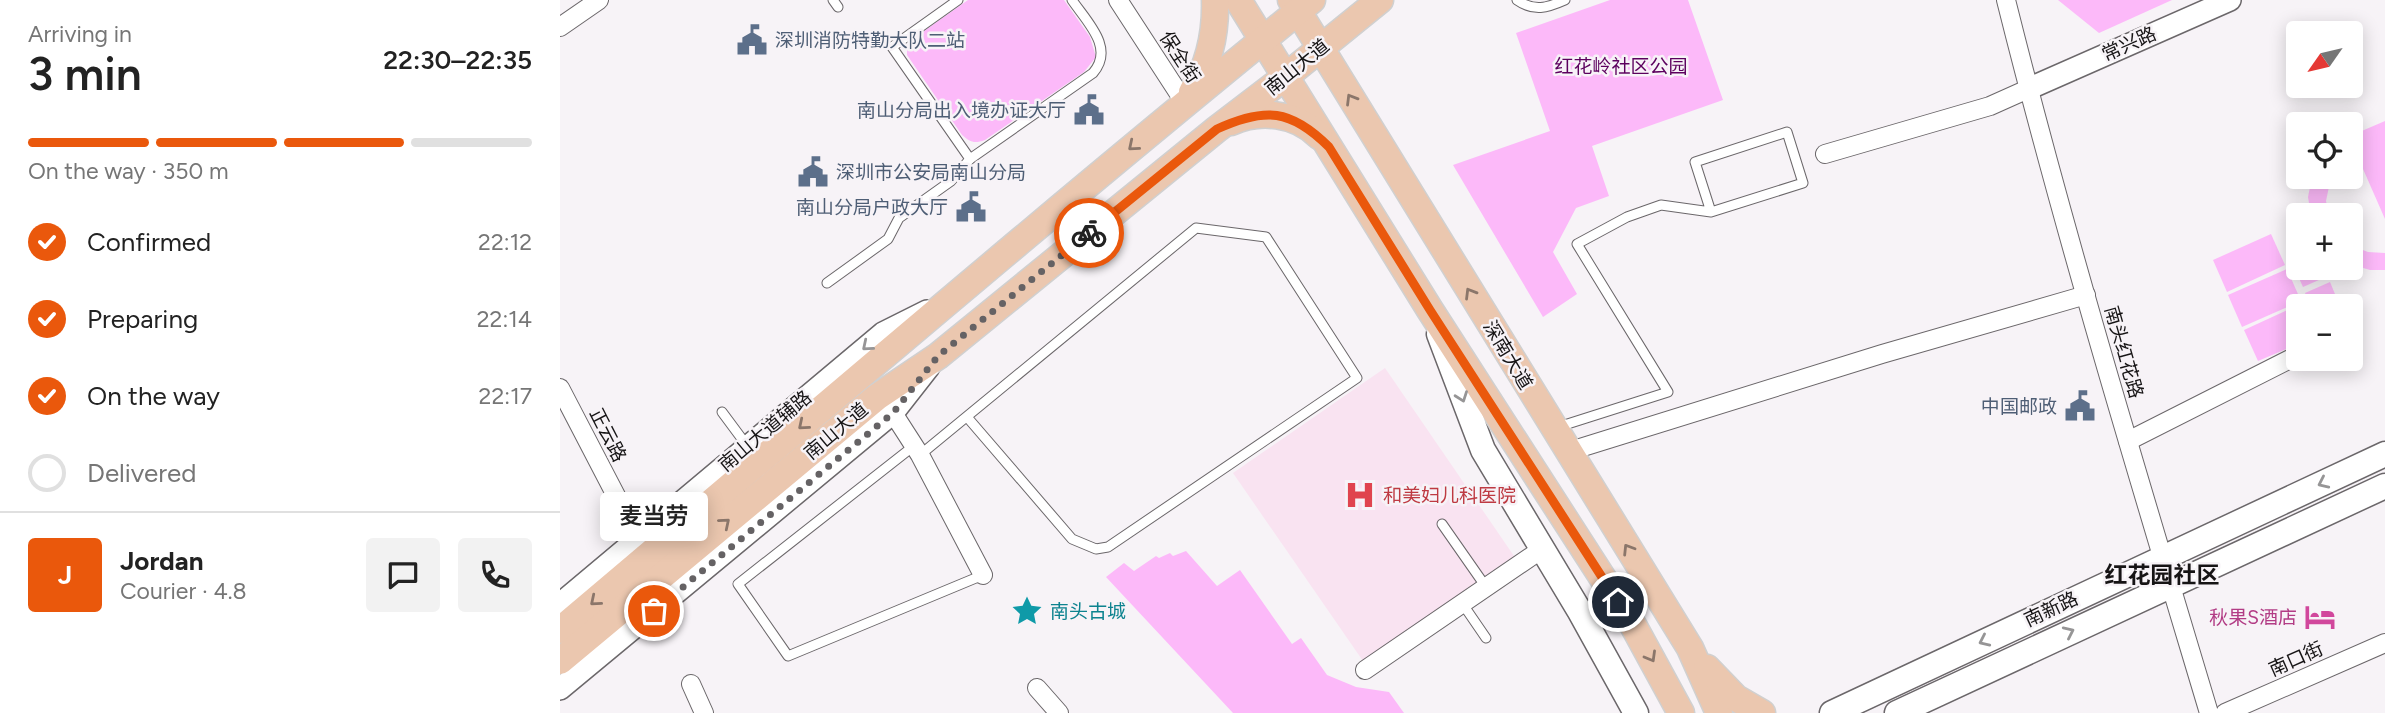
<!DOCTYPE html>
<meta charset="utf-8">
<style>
:root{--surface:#fff;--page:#f2f2f2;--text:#222;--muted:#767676;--line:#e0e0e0;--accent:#ea580c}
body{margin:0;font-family:Figtree,"Noto Sans SC",sans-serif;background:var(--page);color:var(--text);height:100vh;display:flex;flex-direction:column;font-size:26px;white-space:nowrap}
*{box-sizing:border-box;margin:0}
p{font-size:23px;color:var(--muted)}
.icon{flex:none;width:38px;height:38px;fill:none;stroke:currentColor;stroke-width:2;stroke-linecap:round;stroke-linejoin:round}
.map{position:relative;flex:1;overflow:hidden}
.side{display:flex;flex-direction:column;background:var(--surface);width:560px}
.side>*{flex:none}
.needle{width:46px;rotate:236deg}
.tools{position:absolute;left:1726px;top:21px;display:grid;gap:14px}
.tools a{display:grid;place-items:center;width:77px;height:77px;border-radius:7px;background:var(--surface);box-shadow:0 4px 18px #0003;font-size:35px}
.pin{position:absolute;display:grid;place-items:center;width:60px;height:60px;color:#fff;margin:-30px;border:4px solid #fff;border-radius:50%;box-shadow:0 2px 7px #0007}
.courier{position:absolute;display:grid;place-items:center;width:70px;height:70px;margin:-35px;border:5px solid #ea580c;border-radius:50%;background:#fff;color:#222;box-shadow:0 2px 9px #0007}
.bubble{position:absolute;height:49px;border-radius:7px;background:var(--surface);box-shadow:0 4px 18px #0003;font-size:23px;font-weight:600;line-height:49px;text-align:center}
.head em{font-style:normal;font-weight:600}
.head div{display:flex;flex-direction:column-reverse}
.head{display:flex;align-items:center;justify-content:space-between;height:119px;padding:0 28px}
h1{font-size:46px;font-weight:600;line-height:52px}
.bar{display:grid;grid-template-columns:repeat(4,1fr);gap:10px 7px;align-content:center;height:84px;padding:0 28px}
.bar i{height:9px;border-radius:5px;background:var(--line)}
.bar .current{background:var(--accent)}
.bar p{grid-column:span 4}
.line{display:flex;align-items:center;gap:18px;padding:0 28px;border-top:2px solid var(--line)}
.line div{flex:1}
.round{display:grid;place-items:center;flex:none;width:74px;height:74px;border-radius:7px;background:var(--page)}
ol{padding:0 28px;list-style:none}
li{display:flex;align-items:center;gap:21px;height:77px}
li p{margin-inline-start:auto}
li .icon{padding:7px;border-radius:50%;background:var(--accent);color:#fff;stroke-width:4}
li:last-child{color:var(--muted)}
li i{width:38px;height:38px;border:4px solid var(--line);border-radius:50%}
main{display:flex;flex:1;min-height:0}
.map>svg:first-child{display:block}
.medical{fill:#f9e3f1}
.green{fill:#fcb9f9}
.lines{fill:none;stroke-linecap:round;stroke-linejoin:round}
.service-casing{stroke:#6b676a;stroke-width:11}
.minor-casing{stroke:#6b676a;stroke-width:20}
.tertiary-casing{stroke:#6b676a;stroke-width:24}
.secondary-casing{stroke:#6b676a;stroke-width:27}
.primary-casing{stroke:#d0d0d0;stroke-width:29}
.service{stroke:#fff;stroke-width:9}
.minor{stroke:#fff;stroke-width:18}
.tertiary{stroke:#fff;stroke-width:21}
.secondary{stroke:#fff;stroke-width:24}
.primary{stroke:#ebc7af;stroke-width:26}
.oneway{stroke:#8b766a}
.oneway2{stroke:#969596}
.done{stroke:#656264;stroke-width:7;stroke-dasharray:0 12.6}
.route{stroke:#ea580c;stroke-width:9}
.labels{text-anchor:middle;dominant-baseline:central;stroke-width:5;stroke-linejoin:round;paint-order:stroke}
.service-label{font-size:19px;fill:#4e5e75;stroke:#f7f3f7;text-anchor:end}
.street-label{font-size:19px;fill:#161415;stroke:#f7f3f7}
.park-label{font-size:19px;fill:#5c005e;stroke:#f7f3f7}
.health-label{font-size:19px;fill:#be3a42;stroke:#f7f3f7;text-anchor:start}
.culture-label{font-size:19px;fill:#0d838f;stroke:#f7f3f7;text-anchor:start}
.hotel-label{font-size:19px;fill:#b23c85;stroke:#f7f3f7;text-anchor:end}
.quarter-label{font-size:23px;font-weight:bold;fill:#161415;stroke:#f7f3f7}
</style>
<main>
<section class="side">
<div class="head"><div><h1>3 min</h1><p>Arriving in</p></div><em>22:30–22:35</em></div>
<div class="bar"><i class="current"></i><i class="current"></i><i class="current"></i><i></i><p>On the way · 350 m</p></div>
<ol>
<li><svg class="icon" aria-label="check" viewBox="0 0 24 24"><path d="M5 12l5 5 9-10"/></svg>Confirmed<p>22:12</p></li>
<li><svg class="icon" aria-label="check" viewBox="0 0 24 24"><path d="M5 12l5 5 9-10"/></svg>Preparing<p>22:14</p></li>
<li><svg class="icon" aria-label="check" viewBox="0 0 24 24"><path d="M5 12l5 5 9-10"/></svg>On the way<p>22:17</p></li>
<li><i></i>Delivered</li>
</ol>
<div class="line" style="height:126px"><b class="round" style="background:var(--accent);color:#fff">J</b><div><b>Jordan</b><p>Courier · 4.8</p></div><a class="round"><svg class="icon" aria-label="chat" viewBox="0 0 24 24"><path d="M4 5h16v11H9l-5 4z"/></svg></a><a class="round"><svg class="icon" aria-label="phone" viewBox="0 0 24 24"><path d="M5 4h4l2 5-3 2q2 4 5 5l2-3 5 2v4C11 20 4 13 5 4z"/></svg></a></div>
</section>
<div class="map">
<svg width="1825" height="713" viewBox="0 0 1825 713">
<rect width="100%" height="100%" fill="#f7f3f7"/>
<path class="medical" d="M825 368 954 556 803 661 673 473Z"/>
<g class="green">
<path d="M408 0H504L530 37 536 57 524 72 425 140C414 144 410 142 402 135L347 55V49L354 38Z"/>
<path d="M1050 0H1128L1163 100 1032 146 1049 196 1016 208 993 252 1017 294 983 317 893 165 990 131 956 33Z"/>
<path d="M1498 0H1612L1539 33Z"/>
<path d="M1825 121V219L1796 153 1790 156V136Z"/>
<path d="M1752 177H1771L1766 201 1769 215H1751L1748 197Z"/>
<path d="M1711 234 1725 265 1667 292 1653 260Z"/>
<path d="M1790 245 1808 252 1825 253V270H1810L1790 264Z"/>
<path d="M1755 268H1764L1768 276 1743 287 1738 276Z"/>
<path d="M1727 269 1741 301 1682 327 1668 295Z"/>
<path d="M1770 282 1775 294 1750 305 1745 293Z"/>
<path d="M1743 303 1744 306H1738V344L1698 361 1684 330Z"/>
<path d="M626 551 657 586 680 570 732 644 741 638 767 675 796 687 829 692 844 713H673L546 577 564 563 574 571 596 556 599 558 610 553 613 556Z"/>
</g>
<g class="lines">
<g class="service-casing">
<g id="service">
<path d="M273 0 278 7"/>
<path d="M398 0 332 47 410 159"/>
<path d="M957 0C974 12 987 8 1005 0"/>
<path d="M267 283 328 239 339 218 391 181 410 159 533 73C555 48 527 22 512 0"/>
<path d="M162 412 188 447"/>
<path d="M998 427 1108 392 1017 244 1067 217 1101 205 1151 212 1243 183 1227 132 1135 162 1151 212"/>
<path d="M355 445 178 584 228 656 423 575"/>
<path d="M360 455 636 228 706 237 797 378 548 547 536 549 512 539 407 417"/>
<path d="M882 524 926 587"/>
<path d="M902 603 926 638"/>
</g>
</g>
<g class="minor-casing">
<g id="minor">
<path d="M558 0 625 103"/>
<path d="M1446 0C1506 240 1578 476 1649 713"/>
<path d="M0 27 39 0"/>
<path d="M1265 154 1430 106 1468 89"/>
<path d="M0 388 78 538"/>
<path d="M333 413 360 455 423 575"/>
<path d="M1568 441 1738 355"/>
<path d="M1007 452 1322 354 1526 295"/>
<path d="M805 670 982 549"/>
<path d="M131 684 144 713"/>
<path d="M477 688 499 713"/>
<path d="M1665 713 1825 643"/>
</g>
</g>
<g class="tertiary-casing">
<g id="tertiary">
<path d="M1468 89 1670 0"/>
<path d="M0 604 323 333 367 311"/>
<path d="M0 689 333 413 369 367"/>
</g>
</g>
<g class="secondary-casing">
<g id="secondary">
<path d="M879 334 923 450 1019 610 1076 713"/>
<path d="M1272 713 1825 454"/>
<path d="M1337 713 1825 486"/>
</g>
</g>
<g class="primary-casing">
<g id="primary">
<path d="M678 0 870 310 1073 625 1121 713"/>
<path d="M731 0 1130 648 1159 713"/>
<path d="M632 92C650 63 656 33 655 0"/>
<path d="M671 122C700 109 736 113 759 136"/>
<path d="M0 630C250 419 498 206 752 0"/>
<path d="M0 661 317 397 378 356 657 129 725 77 820 0"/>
<path d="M1147 668 1176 698 1202 713"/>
</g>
</g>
<use href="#service" class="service"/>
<use href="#minor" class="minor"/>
<use href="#tertiary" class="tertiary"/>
<use href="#secondary" class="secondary"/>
<use href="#primary" class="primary"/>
</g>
<defs><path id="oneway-chevron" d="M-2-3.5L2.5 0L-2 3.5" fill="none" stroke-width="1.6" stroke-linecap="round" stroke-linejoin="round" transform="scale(1.75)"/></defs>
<g class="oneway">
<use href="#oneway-chevron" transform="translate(791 99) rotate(-121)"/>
<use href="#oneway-chevron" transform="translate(573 146) rotate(140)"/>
<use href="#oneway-chevron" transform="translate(910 293) rotate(-121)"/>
<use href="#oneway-chevron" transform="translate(243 425) rotate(140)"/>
<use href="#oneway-chevron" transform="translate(165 523) rotate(-40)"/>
<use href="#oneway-chevron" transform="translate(1068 549) rotate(-122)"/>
<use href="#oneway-chevron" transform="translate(35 601) rotate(140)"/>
<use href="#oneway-chevron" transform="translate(1091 657) rotate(60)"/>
</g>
<g class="oneway2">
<use href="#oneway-chevron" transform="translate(307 346) rotate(140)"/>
<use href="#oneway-chevron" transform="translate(902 397) rotate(70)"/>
<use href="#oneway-chevron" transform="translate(1763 483) rotate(155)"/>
<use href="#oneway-chevron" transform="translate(1509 632) rotate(-25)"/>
<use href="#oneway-chevron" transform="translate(1424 641) rotate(155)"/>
</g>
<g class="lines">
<path class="done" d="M94 611 333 413 378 356 529 233"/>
<path class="route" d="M529 233 657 129C705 107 731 109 769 147L870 310 1058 602"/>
</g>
<defs>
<g id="civic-bare" transform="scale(2.415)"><path d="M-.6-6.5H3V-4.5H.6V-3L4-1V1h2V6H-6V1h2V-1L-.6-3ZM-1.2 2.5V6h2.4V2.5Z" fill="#5c6f8a" stroke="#f7f3f7" stroke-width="2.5" paint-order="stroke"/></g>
<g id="hospital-bare" transform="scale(2.415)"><path d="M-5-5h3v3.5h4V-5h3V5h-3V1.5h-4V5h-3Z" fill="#e0444e" stroke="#f7f3f7" stroke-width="2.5" paint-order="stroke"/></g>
<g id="sight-bare" transform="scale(2.415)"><path d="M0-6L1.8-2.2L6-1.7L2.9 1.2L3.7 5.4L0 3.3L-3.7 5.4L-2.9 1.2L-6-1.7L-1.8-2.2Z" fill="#0f9aa8" stroke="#f7f3f7" stroke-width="2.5" paint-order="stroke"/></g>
<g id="hotel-bare" transform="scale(2.415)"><path d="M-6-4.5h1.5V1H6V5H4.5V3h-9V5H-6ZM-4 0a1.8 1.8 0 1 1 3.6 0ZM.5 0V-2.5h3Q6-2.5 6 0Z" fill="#d1479c" stroke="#f7f3f7" stroke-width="2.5" paint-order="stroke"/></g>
</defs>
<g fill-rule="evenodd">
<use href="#civic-bare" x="192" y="40"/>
<use href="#civic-bare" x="529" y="110"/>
<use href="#civic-bare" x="253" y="172"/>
<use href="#civic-bare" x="411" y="207"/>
<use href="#civic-bare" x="1520" y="406"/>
<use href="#hospital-bare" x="800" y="495"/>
<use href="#sight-bare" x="467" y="611"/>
<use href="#hotel-bare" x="1760" y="617"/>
</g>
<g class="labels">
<g class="service-label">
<text x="215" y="40" text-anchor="start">深圳消防特勤大队二站</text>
<text x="506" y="110">南山分局出入境办证大厅</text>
<text x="276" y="172" text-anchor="start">深圳市公安局南山分局</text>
<text x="388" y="207">南山分局户政大厅</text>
<text x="1497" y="406">中国邮政</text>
</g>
<g class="street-label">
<text transform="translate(1569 44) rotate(-24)">常兴路</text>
<text transform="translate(620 57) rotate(57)">保全街</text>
<text transform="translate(737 67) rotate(-39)">南山大道</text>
<text transform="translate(1564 352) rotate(74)">南头红花路</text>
<text transform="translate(948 355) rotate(59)">深南大道</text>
<text transform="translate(205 431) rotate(-40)">南山大道辅路</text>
<text transform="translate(276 431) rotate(-40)">南山大道</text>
<text transform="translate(48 435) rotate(63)">正云路</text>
<text transform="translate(1491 609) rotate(-25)">南新路</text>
<text transform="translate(1736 659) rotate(-24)">南口街</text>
</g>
<g class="park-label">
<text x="1061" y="66">红花岭社区公园</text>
</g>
<g class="health-label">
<text x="823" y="495">和美妇儿科医院</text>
</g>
<g class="culture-label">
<text x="490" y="611">南头古城</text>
</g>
<g class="hotel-label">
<text x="1737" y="617">秋果S酒店</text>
</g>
<g class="quarter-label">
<text x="1602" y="575">红花园社区</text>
</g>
</g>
</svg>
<div class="tools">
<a><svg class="needle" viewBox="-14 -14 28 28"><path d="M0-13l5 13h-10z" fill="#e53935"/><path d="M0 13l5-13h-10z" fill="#767676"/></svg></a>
<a><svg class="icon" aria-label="locate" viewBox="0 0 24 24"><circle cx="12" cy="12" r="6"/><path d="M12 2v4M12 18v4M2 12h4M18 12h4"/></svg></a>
<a>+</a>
<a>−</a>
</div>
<div class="pin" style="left:94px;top:611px;background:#ea580c"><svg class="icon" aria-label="bag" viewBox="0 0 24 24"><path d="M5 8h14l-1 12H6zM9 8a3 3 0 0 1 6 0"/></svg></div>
<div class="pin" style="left:1058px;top:602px;background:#1f2937"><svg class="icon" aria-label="home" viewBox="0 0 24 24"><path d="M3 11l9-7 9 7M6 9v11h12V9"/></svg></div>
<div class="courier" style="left:529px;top:233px"><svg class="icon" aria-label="bike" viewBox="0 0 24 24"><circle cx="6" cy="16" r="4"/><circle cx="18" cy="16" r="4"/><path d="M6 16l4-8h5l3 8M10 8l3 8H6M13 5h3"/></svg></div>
<div class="bubble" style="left:40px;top:492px;width:108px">麦当劳</div>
</div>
</main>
